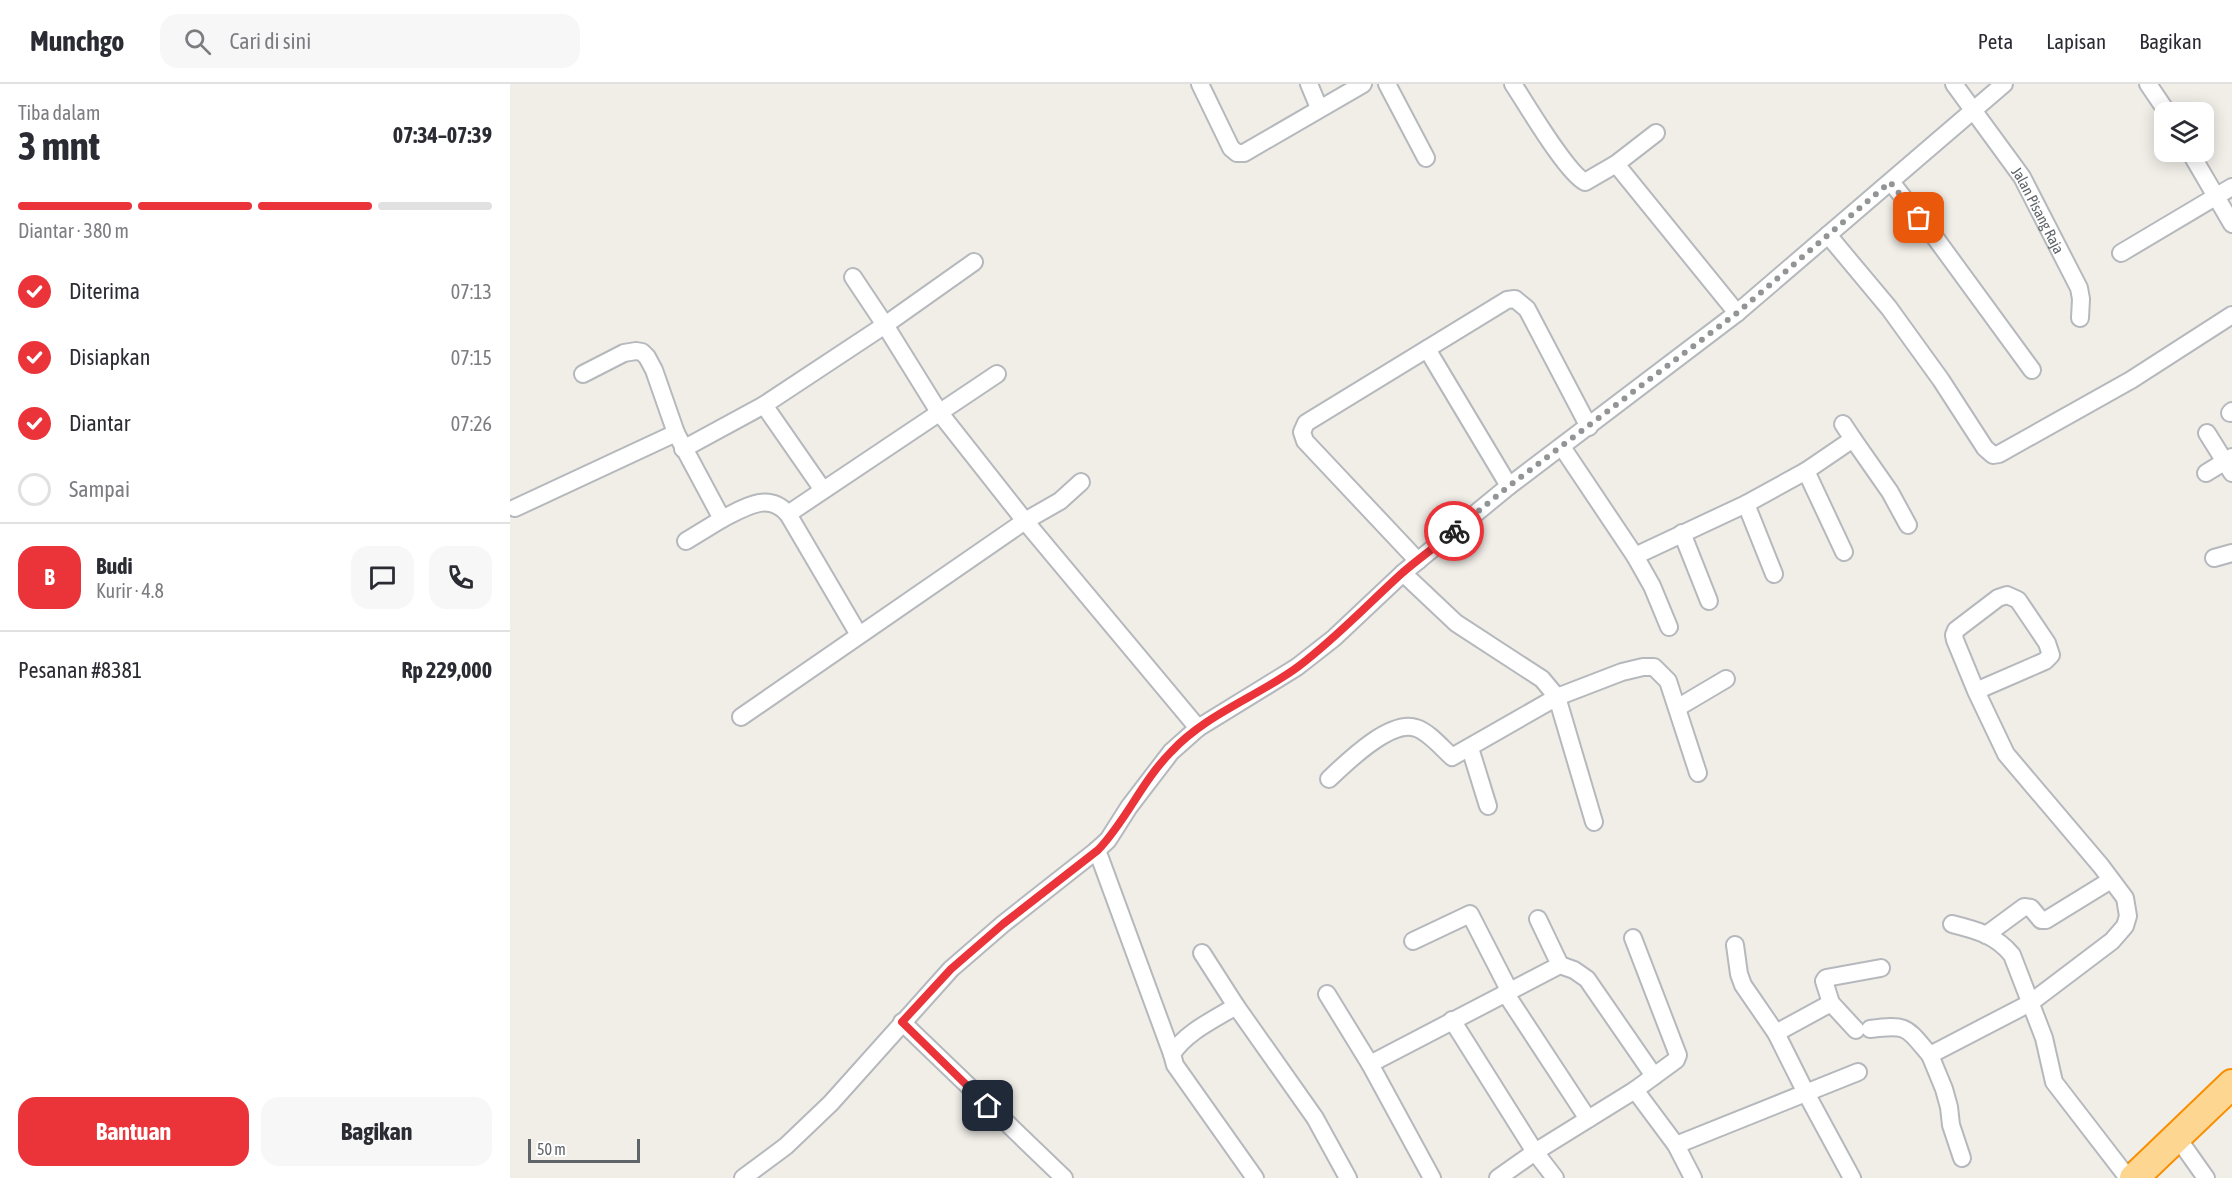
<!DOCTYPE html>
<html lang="id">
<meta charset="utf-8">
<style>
:root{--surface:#fff;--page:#f7f7f7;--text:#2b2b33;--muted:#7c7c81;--line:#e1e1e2;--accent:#ea343a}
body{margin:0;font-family:"Asap Condensed",sans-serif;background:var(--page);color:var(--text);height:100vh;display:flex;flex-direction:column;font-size:22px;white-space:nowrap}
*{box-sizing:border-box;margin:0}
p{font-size:20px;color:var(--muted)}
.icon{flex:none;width:33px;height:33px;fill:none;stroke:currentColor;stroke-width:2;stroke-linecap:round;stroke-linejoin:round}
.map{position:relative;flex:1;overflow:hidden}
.details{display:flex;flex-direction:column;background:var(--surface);width:510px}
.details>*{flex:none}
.controls{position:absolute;left:1644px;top:18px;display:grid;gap:12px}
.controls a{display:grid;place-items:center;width:60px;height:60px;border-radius:12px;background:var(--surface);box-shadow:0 3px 15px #0003;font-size:30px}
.scale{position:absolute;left:18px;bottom:15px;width:112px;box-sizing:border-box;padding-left:6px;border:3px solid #5f6468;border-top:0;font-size:16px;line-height:21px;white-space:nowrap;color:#5f6468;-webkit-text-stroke:4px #fff;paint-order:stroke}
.pin{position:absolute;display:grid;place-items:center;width:51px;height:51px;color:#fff;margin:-26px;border-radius:12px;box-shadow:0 3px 9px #0006}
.courier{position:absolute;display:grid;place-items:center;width:60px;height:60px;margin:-30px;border:4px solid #ea343a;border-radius:50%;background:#fff;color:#222;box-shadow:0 2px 8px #0007}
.summary em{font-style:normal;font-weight:700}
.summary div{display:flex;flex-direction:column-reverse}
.summary{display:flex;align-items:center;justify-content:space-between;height:102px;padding:0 18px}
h1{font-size:39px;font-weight:700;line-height:45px}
.bar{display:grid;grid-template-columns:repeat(4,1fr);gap:9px 6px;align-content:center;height:72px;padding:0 18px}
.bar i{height:8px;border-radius:4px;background:var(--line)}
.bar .current{background:var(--accent)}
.bar p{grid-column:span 4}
.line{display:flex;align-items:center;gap:15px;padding:0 18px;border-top:2px solid var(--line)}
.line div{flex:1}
.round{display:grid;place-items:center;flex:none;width:63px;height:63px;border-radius:18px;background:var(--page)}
ol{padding:0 18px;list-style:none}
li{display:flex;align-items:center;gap:18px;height:66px}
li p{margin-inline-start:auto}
li .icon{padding:6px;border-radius:50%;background:var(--accent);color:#fff;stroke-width:4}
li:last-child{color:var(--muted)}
li i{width:33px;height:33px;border:3px solid var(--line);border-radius:50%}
.button{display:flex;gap:12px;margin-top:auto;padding:12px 18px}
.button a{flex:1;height:69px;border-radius:18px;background:var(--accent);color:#fff;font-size:24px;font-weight:700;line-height:69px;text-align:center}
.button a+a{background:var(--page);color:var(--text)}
header{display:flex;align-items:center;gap:36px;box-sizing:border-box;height:84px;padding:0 30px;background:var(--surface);border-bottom:2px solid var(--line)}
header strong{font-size:28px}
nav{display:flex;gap:33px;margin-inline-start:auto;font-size:21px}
.search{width:420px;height:54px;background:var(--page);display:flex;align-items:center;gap:15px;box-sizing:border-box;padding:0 21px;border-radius:18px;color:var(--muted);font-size:22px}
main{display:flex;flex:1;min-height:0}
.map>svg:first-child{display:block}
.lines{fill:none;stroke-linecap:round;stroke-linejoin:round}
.street-casing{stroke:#b5b8bc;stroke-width:20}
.highway-casing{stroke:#f88f00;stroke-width:32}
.street{stroke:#fff;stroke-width:16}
.highway{stroke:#fdd692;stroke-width:28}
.done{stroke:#929495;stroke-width:6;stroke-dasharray:0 10.8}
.route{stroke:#ea343a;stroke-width:8}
.labels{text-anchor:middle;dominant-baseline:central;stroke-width:4.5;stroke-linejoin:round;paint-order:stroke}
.street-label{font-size:15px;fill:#5f6468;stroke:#fff}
</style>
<header>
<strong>Munchgo</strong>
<div class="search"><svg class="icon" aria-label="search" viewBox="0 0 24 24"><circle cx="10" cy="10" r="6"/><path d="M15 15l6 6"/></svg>Cari di sini</div>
<nav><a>Peta</a><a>Lapisan</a><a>Bagikan</a></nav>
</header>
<main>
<section class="details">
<div class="summary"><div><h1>3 mnt</h1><p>Tiba dalam</p></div><em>07:34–07:39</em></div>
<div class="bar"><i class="current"></i><i class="current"></i><i class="current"></i><i></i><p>Diantar · 380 m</p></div>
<ol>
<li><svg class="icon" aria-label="check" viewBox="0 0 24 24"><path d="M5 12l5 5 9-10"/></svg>Diterima<p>07:13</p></li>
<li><svg class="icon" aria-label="check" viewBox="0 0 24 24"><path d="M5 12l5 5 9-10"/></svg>Disiapkan<p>07:15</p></li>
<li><svg class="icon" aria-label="check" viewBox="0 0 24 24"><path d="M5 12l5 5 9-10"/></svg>Diantar<p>07:26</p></li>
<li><i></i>Sampai</li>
</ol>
<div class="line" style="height:108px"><b class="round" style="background:var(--accent);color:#fff">B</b><div><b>Budi</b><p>Kurir · 4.8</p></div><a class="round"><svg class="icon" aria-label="chat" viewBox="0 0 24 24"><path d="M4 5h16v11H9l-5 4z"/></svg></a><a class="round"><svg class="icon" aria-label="phone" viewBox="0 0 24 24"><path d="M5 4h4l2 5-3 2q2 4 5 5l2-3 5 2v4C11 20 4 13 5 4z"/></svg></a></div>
<div class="line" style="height:78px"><div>Pesanan #8381</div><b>Rp 229,000</b></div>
<div class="button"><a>Bantuan</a><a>Bagikan</a></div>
</section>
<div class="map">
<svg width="1722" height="1094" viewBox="0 0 1722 1094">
<rect width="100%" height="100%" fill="#f1eee8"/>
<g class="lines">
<g class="street-casing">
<g id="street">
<path d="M690 0 721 64 727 69H734L853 0"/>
<path d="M799 0 809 24"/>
<path d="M877 0 916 74"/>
<path d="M1003 0C1017 21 1056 88 1075 98L1106 80 1146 49"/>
<path id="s1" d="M1444 0 1512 93 1569 204 1571 215 1570 234"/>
<path d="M1638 0 1657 28"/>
<path d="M1680 68 1722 140"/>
<path d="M1106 80 1227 229"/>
<path d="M1381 98 1424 152 1522 286"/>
<path d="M1318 151 1379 224 1431 296 1475 364 1483 371 1489 370 1621 296 1722 231"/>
<path d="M1611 169 1722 103"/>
<path d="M343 193 375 241 429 328 515 437 688 644"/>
<path d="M917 265 999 402"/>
<path d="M73 290 114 269 126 267 132 268 137 273 144 286 166 349 212 435C234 424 258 407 278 430L487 290"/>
<path d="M254 321 313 406"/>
<path d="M1720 329 1722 327"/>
<path d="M1333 340 1343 355"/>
<path d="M1697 349 1722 389"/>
<path d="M1052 363 1125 472 1142 502 1159 543"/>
<path d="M173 365 254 321 375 241 464 178"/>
<path d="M1296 387 1334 468"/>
<path d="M1696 389 1722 373"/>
<path d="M1236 420 1264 490"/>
<path d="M5 424 166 349"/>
<path d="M278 430 349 551"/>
<path d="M1172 449 1199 517"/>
<path d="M176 457 212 435"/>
<path d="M1125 472 1236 420 1296 387 1343 355 1380 408 1398 441"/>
<path d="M1704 474 1722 469"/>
<path d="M908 477 795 357 792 348 796 339 997 216 1005 215 1017 225 1079 343"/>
<path d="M893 489 946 539 1032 595 1047 613 1084 738"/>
<path d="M1167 624 1216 595"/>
<path d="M231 633 515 437 550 417 571 398"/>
<path d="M960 664 978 722"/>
<path d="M819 695C836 679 880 635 906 644 919 648 932 664 942 673L1047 613 1112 588 1133 583H1144L1158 597 1188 689"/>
<path d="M587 766 662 970"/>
<path d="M1442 840C1466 846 1486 851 1502 871L1534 954 1544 998 1618 1094"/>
<path d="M1476 851 1514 823 1521 824 1531 836H1536L1601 796"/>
<path d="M1123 854 1168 971 1166 976 1125 1006 1166 1061 1183 1094"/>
<path d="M903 857 960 830 1000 908"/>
<path d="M1225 861 1229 890 1233 901 1266 949 1296 1009 1342 1094"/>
<path d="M692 869 726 922"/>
<path d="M1050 881 1064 886 1077 895 1144 992"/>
<path d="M817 910 860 980 922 1094"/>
<path d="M996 910 1078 1035"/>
<path d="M1321 919 1346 946"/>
<path d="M942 936 1025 1068 988 1094"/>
<path d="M392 938 554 1094"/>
<path d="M1360 945C1398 940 1396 943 1420 971L1520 919 1602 857 1615 842 1618 832 1615 814 1591 782 1496 670 1466 607 1445 556 1444 551 1446 546 1488 514 1497 511 1508 516 1537 559 1541 571 1535 577 1466 607"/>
<path d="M1266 949 1321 919 1314 897 1316 894 1371 884"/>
<path d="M1420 971 1434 1005 1439 1023 1441 1041 1452 1074"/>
<path d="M860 980 1050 881 1028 835"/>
<path d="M1667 1053 1696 1094"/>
<path d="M1166 1061 1348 988"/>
<path d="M233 1094 276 1062 321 1019 441 885 493 840 587 766 598 756 619 723 661 668 688 644 787 583 824 554 893 489 999 402 1227 229 1494 0"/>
<path d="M745 1094 665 981 662 970C676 948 705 935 726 922L805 1034 838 1094"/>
<path d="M1045 1094 1025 1068 1125 1006"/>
</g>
</g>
<g class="highway-casing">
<path id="highway" d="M1624 1094 1722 1000"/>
</g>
<use href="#street" class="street"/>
<use href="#highway" class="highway"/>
</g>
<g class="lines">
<path class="done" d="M944 447 999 402 1227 229 1380 98 1409 134"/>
<path class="route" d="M478 1022 392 938 441 885 493 840 588 766C616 737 632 697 661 668 696 630 749 612 789 582 826 554 857 521 891 490 908 475 927 462 944 447"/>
</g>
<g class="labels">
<g class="street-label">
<text stroke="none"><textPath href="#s1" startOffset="152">Jalan Pisang Raja</textPath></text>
</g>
</g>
</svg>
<div class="controls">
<a><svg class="icon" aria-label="layers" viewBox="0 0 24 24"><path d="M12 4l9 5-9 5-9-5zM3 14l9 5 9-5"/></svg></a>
</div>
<div class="scale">50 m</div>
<div class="pin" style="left:1409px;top:134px;background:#ea580c"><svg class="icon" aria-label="bag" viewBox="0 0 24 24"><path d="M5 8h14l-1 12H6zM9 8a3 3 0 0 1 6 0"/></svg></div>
<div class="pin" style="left:478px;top:1022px;background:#1f2937"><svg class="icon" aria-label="home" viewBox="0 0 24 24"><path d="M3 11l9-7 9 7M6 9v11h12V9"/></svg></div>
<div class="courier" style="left:944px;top:447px"><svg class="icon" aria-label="bike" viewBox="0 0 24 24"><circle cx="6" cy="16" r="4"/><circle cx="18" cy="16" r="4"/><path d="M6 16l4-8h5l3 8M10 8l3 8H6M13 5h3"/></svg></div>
</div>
</main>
